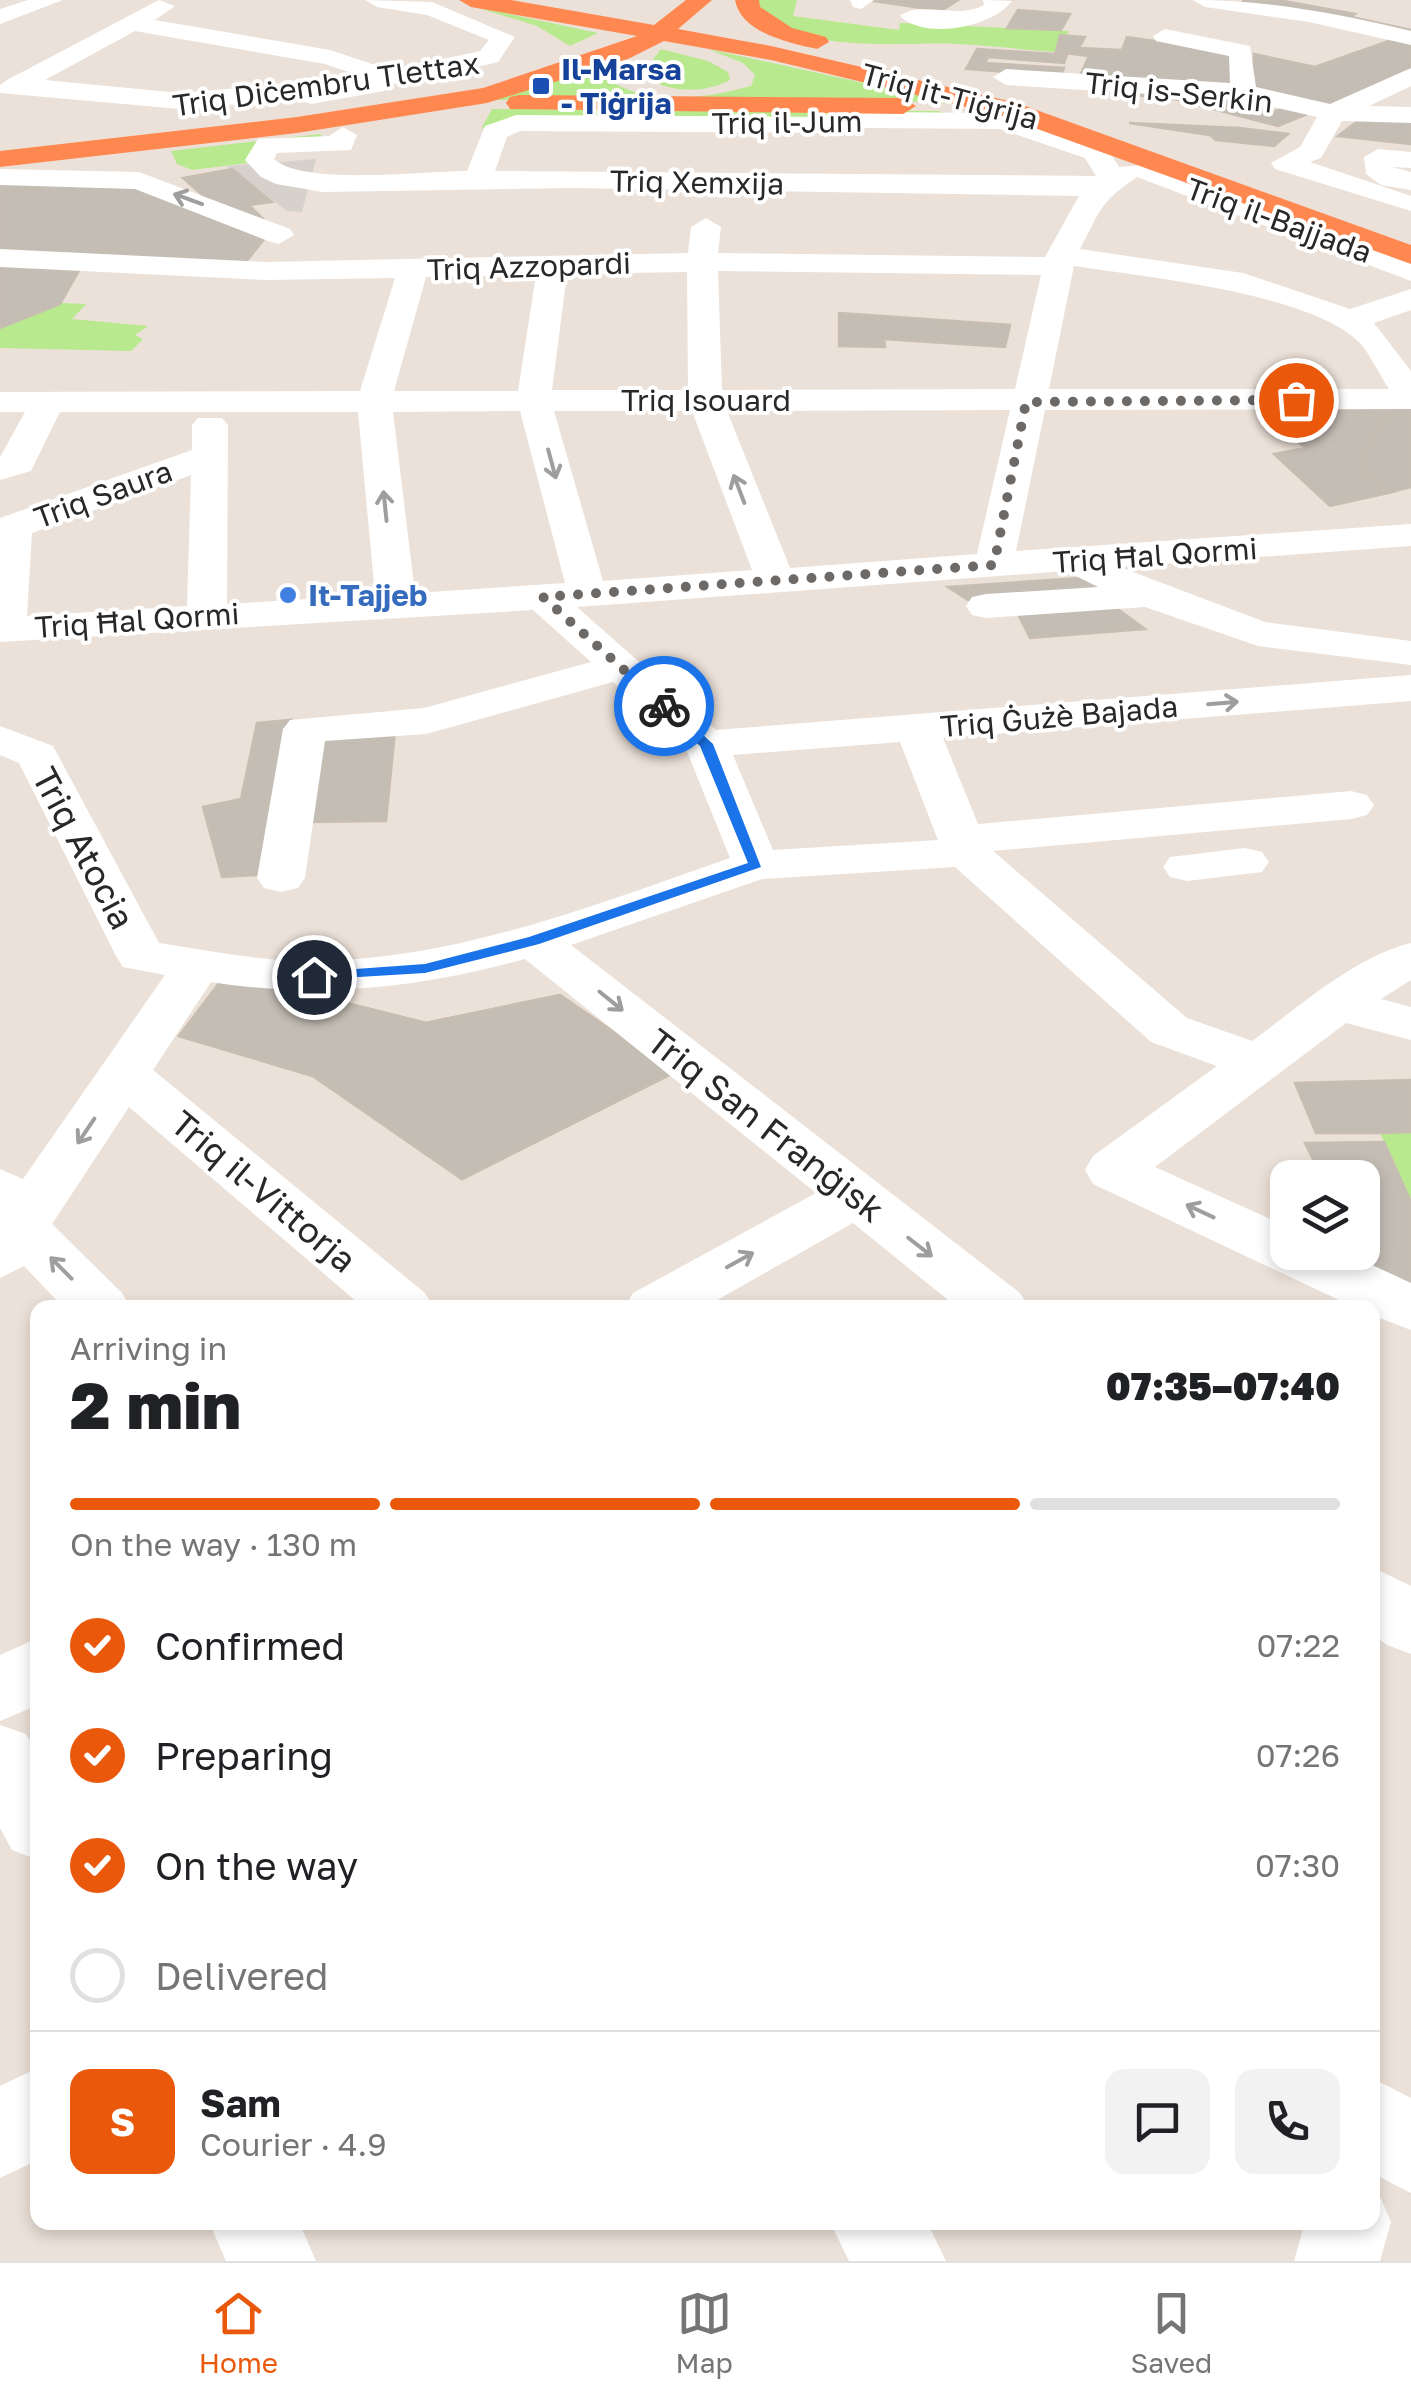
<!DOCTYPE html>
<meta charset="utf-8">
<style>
:root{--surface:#fff;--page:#f2f2f2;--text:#202124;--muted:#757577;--line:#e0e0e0;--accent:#ea580c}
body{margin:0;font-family:"Golos Text",sans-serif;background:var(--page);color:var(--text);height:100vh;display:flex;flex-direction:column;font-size:38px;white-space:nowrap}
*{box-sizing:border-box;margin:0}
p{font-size:32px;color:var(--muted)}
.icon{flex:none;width:55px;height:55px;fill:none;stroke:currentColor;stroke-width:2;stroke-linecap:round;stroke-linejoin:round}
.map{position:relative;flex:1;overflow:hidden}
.drawer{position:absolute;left:30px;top:1300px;width:1350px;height:930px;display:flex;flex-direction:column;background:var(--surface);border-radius:20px;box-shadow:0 5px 15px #0003}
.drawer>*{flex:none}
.controls{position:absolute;left:1270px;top:1160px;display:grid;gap:20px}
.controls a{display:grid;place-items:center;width:110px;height:110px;border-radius:20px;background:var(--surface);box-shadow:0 5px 15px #0003;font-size:50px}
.pin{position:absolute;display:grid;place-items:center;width:85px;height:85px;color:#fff;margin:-42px;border:5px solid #fff;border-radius:50%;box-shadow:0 2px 10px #0007}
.courier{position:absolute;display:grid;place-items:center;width:100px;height:100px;margin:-50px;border:8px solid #1a73e8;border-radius:50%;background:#fff;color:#222;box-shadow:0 2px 12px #0007}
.summary em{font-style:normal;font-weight:800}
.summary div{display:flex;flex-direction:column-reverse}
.summary{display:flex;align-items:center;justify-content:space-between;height:170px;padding:0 40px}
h1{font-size:65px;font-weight:800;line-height:75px}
.bar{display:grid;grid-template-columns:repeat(4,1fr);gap:15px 10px;align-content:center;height:120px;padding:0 40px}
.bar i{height:12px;border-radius:8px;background:var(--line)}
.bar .active{background:var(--accent)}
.bar p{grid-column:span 4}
.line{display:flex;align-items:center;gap:25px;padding:0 40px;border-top:2px solid var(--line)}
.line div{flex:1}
.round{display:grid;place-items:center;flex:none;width:105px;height:105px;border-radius:20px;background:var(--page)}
ol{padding:0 40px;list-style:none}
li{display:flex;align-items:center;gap:30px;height:110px}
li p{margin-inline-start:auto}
li .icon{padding:10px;border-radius:50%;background:var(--accent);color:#fff;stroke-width:4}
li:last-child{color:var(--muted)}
li i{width:55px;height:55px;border:5px solid var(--line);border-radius:50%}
.menu{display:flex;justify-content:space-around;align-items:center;height:140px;border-top:2px solid var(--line);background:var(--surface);font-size:28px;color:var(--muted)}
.menu a{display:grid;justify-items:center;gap:5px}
.menu .active{color:var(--accent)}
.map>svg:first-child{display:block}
.green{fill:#b8e98e}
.plaza{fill:#d7d1cb}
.building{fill:#c3bdb4;stroke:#c8bdb2;stroke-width:2.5;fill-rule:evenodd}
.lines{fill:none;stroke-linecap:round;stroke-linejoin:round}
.minor{fill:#fff;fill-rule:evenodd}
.highway{fill:#ff8850;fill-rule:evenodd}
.oneway{stroke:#9e9e9e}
.route{fill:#1a73e8}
.done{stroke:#6d6966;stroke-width:10;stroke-dasharray:0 18}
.transit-dot{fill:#1a4fb4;stroke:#fff;stroke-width:4}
.shop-dot{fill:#3f7fe0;stroke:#fff;stroke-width:4}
.labels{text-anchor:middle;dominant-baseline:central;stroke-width:8;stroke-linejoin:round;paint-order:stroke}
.far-transit-label{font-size:30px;font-weight:bold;fill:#164399;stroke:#fff;text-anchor:start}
.far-street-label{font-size:30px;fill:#282828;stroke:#fff}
.far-shop-label{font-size:30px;font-weight:bold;fill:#366cbe;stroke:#fff;text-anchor:start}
.street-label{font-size:35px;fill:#282828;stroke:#fff}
</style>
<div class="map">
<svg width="1411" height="2261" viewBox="0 0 1411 2261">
<rect width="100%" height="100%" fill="#ece1d8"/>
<g class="green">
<path d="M755 0H797L793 16 899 30 900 23 1069 31 1056 52C1022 50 989 45 957 44 905 41 783 58 755 0Z"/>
<path d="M472 6 598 33 570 46 537 26Z"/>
<path d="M661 49 708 61 728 72 730 80C705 93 675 93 650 80L649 65Z"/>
<path d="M708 49 960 104 878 100H482L612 62 611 81C650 107 707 98 751 86L755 75 743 63Z"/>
<path d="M492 109 939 111 953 117 498 123 481 129Z"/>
<path d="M320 134 326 139 259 144 248 163 192 170 177 164 171 151Z"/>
<path d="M62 303 86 304 72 319 148 326 135 335 143 339 131 351 0 348V328Z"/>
<path d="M1411 1132V1202L1380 1133Z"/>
</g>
<path class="plaza" d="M316 159 302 212 287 211 227 166Z"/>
<g class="building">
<path d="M867 0H958L941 11Z"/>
<path d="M1278 0 1355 14 1351 17 1411 30V34L1242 1Z"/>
<path d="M1018 10 1070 14 1061 30 1007 28Z"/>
<path d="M1060 35 1085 37 1079 48 1122 50 1127 37 1235 52 1234 90 1079 78 1089 56 1056 52Z"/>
<path d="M1397 38 1411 42V68L1333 105 1253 88 1254 54 1315 67Z"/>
<path d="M977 49 1067 55 1064 63 988 57 985 63 1064 68 1061 76 966 69Z"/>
<path d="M1132 91 1199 95 1272 112 1282 109 1305 115 1278 126 1171 98 1132 95Z"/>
<path d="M1359 120H1411V144L1338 136Z"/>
<path d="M1129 123 1239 128 1288 134 1274 146 1216 140 1210 135Z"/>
<path d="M232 169 272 202 249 205 264 220 209 201 183 178Z"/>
<path d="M0 181 133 185 265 238 245 263 0 250Z"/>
<path d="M4 265 80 269 60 304 0 328V269Z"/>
<path d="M839 313 1010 325 1005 347 884 339 885 347 839 346Z"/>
<path d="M1389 409H1411V487L1388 493 1359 467Z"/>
<path d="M1389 409 1359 467 1388 493 1330 506 1274 454 1306 448 1257 411Z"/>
<path d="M1094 577 1121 591 968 600 948 587Z"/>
<path d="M1115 607 1145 629 1030 638 1018 614Z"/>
<path d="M291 720 258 875 222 877 203 807 241 799 257 723Z"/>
<path d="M395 731 386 821 303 822 321 736Z"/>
<path d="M227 973 426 1023 560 995 673 1073 462 1179 313 1076 179 1036ZM443 1023 538 1045 495 1111 397 1086Z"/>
<path d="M227 973 426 1023 560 995 673 1073 462 1179 313 1076 179 1036Z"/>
<path d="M1411 1080V1132L1380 1133H1316L1295 1083Z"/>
<path d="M1384 1142 1411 1202V1284L1372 1283 1358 1252H1362V1178H1322L1305 1143Z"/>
</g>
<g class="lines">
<g class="minor">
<path d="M28 0H63L0 24V9Z"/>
<path d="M159 0 175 6 155 20 330 50 384 68H403L480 51 489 40 427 15 377 7 365 0 432 2 515 37 498 62 403 84 386 83 384 91 311 104 296 99 180 109 0 93V85L7 80ZM135 31 325 64 369 79 314 88 299 83 180 93 45 80Z"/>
<path d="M850 0H874L861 9 853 7Z"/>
<path d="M983 0 1012 1C992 28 924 40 900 16 919 0 958 20 984 5Z"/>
<path d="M1193 0C1269 0 1338 14 1411 31V45L1309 22 1205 7Z"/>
<path d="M1165 29 1250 46 1256 87 1330 104 1411 68V86L1369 106 1411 107V123L1342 121 1321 158 1310 162 1411 196V211L1275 169 1271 163 1300 147 1317 117 1243 100 1006 85 993 77 1006 69 1230 83 1229 56 1156 41 1153 36Z"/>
<path d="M866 112 1002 113 1106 146 1119 167 1155 164 1411 261V281L1137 177C1100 202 1101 209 1080 249L1243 273 1350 309 1411 289V310L1374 323 1411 371V409L1045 410 1016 551 1411 524V546L1120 567 1265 622 1411 641V665L1258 646 1145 607 986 618 972 615 966 606 972 597 986 594 1098 587 1066 571 577 607 716 730 1411 675V701L943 738 978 824 1351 791 1367 795 1374 805 1367 815 1351 819 993 851 1187 1018 1252 1041C1299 1007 1354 957 1411 943V980L1381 999 1411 1007V1040L1346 1023 1155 1167 1288 1227V1252H1344L1411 1283V1330L1372 1315V1308H1356L1093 1184 1085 1170 1093 1156 1217 1066 1151 1042 955 867 762 879 571 945 1020 1293 1029 1308H958L853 1223 703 1308H624L633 1293 816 1193 525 959C420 988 319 999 211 982L153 1070 425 1293 434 1308H364L129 1107 52 1224 122 1293 131 1308H64L24 1266 0 1278V1169L23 1179 165 975 123 967 116 956 19 763 0 755V726L53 746 159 943C211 951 264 962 318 961 462 958 595 905 730 858L686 749 613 682 426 734 325 741 305 878 298 888 281 892 264 888 257 878 283 729 290 720 424 708 591 662 533 610 0 642V518L192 450V425L198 418H222L228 425 227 604 375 595 358 412H60L31 471 0 480V457L25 412H0V392L360 391 395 278 266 280 0 267V249L266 262 688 253 691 227 706 218 721 227 718 253 1045 257 1079 196 572 188 323 192 276 184 261 177 245 160 258 139 329 136 343 127 357 135 351 150 277 153 274 159C303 186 424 171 467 171L485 126 516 115 832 117ZM866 128 1000 129 1085 158 1096 176 495 171 507 137 520 131 832 133ZM1074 266C1144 277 1312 293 1360 343 1371 356 1379 374 1389 389H1049ZM718 271 1041 275 1015 389 722 390ZM687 272 688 390H552L567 274ZM536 275 518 391H394L426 277ZM1010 410 977 554 790 568 727 411ZM520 411 565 583 415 593 393 412ZM554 411H692L752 570 603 581ZM191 475 187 606 27 616 32 533ZM900 742 938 840 773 850 733 755Z"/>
<path d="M1378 149 1411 152V168L1392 167 1411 172V190L1381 185 1366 174 1364 157Z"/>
<path d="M0 169 139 172 290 229 294 235 279 244 268 241 135 189 0 185Z"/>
<path d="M1245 848 1262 852 1269 862 1262 872 1187 881 1170 877 1163 867 1170 857Z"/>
<path d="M1372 1567 1411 1586V1654L1387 1645 1372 1634Z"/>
<path d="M38 1638V1705L0 1721V1655Z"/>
<path d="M0 1725 26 1734 38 1755V1860L12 1850 0 1828Z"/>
<path d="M38 2068V2160L0 2178V2086Z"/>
<path d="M1372 2078 1411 2098V2193L1372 2173Z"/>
<path d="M1372 2189 1378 2192 1391 2222 1380 2261H1294L1305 2222H1372Z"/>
<path d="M209 2222H299L316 2261H226Z"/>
<path d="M830 2222H927L946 2261H849Z"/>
</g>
<g class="highway">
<path d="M459 0H511L654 25 686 0H712L678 29 771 46 1017 103 1411 245V264L999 115 771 60 664 41 628 59 487 103 297 133 0 167V151L297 117 483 88 637 36 471 7Z"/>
<path d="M735 0H759L760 7 792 28 826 37 829 42 817 49C789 43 741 33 735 0Z"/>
<path d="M519 95 903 98 916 106 903 114 510 109 506 103 510 97Z"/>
</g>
</g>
<defs><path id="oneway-shaft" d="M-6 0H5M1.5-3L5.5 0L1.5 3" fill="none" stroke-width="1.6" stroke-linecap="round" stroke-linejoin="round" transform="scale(2.5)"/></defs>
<g class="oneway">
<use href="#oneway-shaft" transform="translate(188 199) rotate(-160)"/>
<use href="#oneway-shaft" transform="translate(552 464) rotate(75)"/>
<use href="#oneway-shaft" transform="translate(739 489) rotate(-111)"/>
<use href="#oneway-shaft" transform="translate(385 506) rotate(-96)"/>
<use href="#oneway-shaft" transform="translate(1223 703) rotate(-5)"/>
<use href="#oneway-shaft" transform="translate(611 1001) rotate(39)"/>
<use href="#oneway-shaft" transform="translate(86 1131) rotate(124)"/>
<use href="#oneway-shaft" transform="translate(1200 1211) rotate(-155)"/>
<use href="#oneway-shaft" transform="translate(920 1247) rotate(38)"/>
<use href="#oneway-shaft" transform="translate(740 1260) rotate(-29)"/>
<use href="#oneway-shaft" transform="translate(61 1268) rotate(-135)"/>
</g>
<path class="route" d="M659 703H668L713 744 761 867 539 944 425 973 309 980V974L314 972 425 964 529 937 748 863 700 746 659 708Z"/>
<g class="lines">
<path class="done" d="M664 706 543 597 994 565 1026 402 1296 400"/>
</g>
<rect class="transit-dot" x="531" y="76" width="20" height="20" rx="5"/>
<circle class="shop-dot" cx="288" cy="595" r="10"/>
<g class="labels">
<g class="far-transit-label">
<text x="561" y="69">Il-Marsa<tspan x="561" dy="34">- Tiġrija</tspan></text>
</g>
<g class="far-street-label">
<text transform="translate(326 84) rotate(-8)">Triq Diċembru Tlettax</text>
<text transform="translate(1179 92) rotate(6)">Triq is-Serkin</text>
<text transform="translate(950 96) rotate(15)">Triq it-Tiġrija</text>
<text transform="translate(787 122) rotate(-1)">Triq il-Jum</text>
<text transform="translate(697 182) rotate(1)">Triq Xemxija</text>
<text transform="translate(1279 220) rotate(20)">Triq il-Bajjada</text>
<text transform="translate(529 266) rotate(-2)">Triq Azzopardi</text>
<text x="706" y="400">Triq Isouard</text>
<text transform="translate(103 494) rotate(-20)">Triq Saura</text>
<text transform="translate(1155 555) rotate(-4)">Triq Ħal Qormi</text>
<text transform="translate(137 620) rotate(-4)">Triq Ħal Qormi</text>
<text transform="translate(1059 716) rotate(-5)">Triq Ġużè Bajada</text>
</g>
<g class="far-shop-label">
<text x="308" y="595">It-Tajjeb</text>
</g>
<g class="street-label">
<text transform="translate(84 848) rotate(62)">Triq Atocia</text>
<text transform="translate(766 1125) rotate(38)">Triq San Franġisk</text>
<text transform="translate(264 1191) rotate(40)">Triq il-Vittorja</text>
</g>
</g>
</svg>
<div class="controls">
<a><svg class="icon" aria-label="layers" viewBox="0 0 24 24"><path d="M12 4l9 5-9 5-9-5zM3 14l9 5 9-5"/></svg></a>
</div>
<div class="pin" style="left:1296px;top:400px;background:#ea580c"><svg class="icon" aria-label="bag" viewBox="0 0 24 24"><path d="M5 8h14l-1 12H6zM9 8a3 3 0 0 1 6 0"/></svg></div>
<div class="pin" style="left:314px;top:977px;background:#1f2937"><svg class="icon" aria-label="home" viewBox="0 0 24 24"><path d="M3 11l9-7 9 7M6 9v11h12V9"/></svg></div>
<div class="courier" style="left:664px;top:706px"><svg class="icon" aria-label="bike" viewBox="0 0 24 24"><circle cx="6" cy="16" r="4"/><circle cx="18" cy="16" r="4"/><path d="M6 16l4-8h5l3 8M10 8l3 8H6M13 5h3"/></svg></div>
<section class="drawer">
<div class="summary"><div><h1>2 min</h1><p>Arriving in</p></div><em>07:35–07:40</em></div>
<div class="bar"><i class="active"></i><i class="active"></i><i class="active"></i><i></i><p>On the way · 130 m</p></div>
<ol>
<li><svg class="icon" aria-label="check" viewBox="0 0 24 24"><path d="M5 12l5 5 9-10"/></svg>Confirmed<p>07:22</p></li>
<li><svg class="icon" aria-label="check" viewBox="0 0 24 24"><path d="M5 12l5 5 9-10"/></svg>Preparing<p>07:26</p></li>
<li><svg class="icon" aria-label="check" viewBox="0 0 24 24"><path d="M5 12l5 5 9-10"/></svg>On the way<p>07:30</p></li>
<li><i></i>Delivered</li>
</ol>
<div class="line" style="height:180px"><b class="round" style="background:var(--accent);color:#fff">S</b><div><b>Sam</b><p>Courier · 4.9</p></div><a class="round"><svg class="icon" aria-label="chat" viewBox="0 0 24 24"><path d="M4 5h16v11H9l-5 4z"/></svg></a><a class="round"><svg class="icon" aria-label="phone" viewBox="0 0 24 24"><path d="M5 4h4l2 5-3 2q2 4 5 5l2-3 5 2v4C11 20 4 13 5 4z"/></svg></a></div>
</section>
</div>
<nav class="menu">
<a class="active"><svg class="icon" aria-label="home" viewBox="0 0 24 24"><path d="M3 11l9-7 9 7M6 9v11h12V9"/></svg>Home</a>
<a><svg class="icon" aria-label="map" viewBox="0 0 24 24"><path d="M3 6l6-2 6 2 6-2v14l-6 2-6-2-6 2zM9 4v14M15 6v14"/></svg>Map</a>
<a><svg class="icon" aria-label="saved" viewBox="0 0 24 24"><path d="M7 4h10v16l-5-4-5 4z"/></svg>Saved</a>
</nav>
